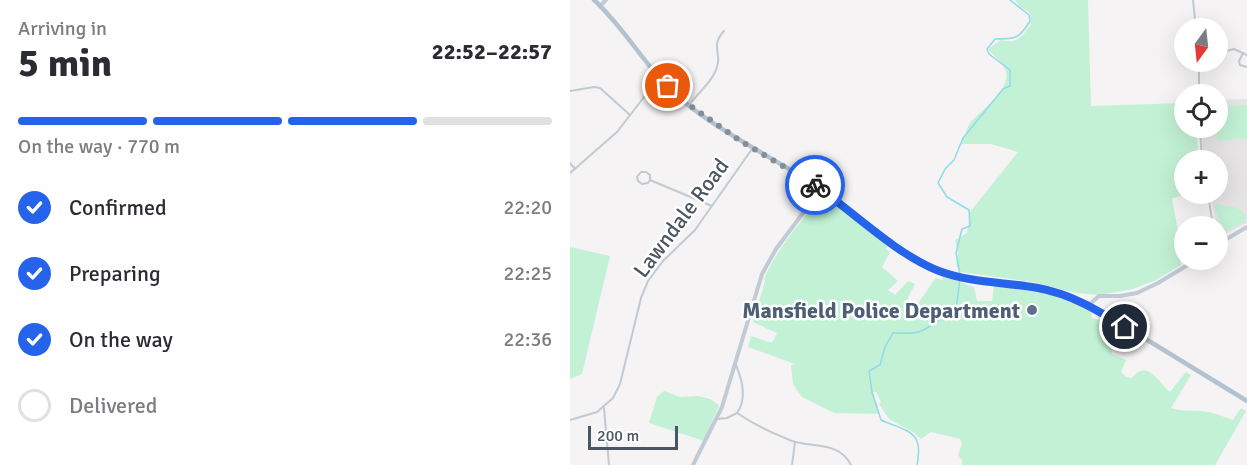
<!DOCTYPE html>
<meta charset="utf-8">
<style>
:root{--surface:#fff;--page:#f7f7f7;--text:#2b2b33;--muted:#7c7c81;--line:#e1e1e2;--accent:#2563eb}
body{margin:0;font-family:Signika,sans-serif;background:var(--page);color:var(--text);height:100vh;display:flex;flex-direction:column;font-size:22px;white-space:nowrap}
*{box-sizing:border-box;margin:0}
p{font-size:20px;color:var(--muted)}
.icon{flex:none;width:33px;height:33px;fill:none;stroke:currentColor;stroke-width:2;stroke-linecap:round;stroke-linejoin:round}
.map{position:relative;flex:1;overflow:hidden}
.details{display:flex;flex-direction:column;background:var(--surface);width:570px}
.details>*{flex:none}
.needle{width:39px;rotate:195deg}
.buttons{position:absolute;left:604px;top:18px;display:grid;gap:12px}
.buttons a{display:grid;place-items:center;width:54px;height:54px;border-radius:50%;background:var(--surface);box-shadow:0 6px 24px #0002;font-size:30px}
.scale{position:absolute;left:18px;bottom:15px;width:90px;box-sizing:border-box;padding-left:6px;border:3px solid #4a5661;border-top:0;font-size:16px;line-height:21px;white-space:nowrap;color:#4a5661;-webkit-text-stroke:4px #fff;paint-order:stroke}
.pin{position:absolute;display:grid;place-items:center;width:51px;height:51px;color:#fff;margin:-26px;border:3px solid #fff;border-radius:50%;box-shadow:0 2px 6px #0007}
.courier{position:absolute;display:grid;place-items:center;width:60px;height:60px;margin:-30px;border:4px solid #2563eb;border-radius:50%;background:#fff;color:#222;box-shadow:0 2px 8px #0007}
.headline em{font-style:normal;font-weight:700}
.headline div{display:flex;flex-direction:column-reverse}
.headline{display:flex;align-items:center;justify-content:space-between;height:102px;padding:0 18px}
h1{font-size:39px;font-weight:700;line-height:45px}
.bar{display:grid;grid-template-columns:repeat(4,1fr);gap:9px 6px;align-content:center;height:72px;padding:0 18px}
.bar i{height:8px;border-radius:4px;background:var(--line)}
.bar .current{background:var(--accent)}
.bar p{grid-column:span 4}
ol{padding:0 18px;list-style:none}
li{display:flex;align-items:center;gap:18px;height:66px}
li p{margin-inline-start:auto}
li .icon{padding:6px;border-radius:50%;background:var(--accent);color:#fff;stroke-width:4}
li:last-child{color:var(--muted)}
li i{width:33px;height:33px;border:3px solid var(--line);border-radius:50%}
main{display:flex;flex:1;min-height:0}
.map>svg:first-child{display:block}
.education{fill:#e6e4e5}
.green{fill:#c3f1d5}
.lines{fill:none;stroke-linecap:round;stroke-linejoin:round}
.stream{stroke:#90daee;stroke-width:1.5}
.street{stroke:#c1cad2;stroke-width:2}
.secondary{stroke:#c1cbd6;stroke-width:4}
.primary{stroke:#b3c2d1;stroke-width:4.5}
.done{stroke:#868d94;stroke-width:6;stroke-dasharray:0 10.8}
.route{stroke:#2563eb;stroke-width:8}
.service-dot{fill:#5c6f8a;stroke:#fff;stroke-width:2}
.labels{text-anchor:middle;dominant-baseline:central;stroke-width:5;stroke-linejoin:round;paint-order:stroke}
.street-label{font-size:22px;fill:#4a5661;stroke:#fff}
.service-label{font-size:22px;font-weight:bold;fill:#4e5e75;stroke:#fff;text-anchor:end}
</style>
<main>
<section class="details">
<div class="headline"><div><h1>5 min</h1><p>Arriving in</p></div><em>22:52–22:57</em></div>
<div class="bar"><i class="current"></i><i class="current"></i><i class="current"></i><i></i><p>On the way · 770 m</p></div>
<ol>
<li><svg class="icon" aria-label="check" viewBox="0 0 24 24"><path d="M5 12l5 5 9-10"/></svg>Confirmed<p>22:20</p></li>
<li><svg class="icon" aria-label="check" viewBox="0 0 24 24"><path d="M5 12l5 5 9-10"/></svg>Preparing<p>22:25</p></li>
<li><svg class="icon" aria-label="check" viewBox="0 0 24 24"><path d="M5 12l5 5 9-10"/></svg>On the way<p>22:36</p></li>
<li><i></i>Delivered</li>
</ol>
</section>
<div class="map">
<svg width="677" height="465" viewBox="0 0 677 465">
<rect width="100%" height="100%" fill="#f5f3f3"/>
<path class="education" d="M677 99V223L649 237 640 194H648V160H634L631 128H648V100Z"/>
<g class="green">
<path d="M445 0H518L521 106 615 103V128H626L629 160H615V194H622L602 198 608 231 605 233 611 265 586 280 563 289 530 295 506 293 463 282 390 272 386 265 388 254 385 240 397 233 400 212 448 152 421 144H390C395 138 396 129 400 123 411 110 446 87 434 67 430 60 423 55 418 49L431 40C447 44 451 38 461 24L460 13 449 6Z"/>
<path d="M677 105V138L647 141 648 107Z"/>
<path d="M254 196 319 245 316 249 320 252 312 267 328 281 318 290 325 295 338 281 345 284 337 300 346 306 366 278 372 280 374 276 404 287 407 301H422L424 285 478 294 521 310 522 318 533 321 530 337 543 344 542 354 556 360 551 372 556 377 562 378C578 358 589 384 600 392L616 372 621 375 601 408C613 412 626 410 639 412 647 414 655 417 663 420L671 408 676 411 645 465H392V460L388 455 392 444 390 439 361 432 351 439 343 432 319 419 309 404 311 402 306 392H303L310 414 264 413 232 397 223 384 221 365 225 364 178 347 181 336 202 343 207 333 183 322 195 281 194 279C207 248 230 223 251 197Z"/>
<path d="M646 204 668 208 676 215 675 222 656 231 653 230 645 208Z"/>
<path d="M0 247 40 256 12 374 0 379Z"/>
<path d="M94 391 110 397 128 396 140 399 149 405 134 441 79 423 87 397Z"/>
</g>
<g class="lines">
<g class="stream">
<path d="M390 274 386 253 392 229 400 226 399 210 377 197 368 183 375 169 384 160 393 138 433 89 440 86V70L419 54 417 49 425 39C446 39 449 39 460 21L459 15 440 0"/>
<path d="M347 465C354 430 338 432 311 420L302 392 299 371 310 365 315 347 323 333C331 333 340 334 348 332 360 329 374 315 386 309L390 279"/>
</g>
<g class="street">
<path d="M623 0 626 28"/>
<path d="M648 53 664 49 677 55"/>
<path d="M673 53 669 61 670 65 677 67"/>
<path d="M0 91 24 87 30 88 60 115"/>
<path d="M629 94V62"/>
<path d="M119 105C128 93 143 81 147 67 152 53 140 46 154 31"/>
<path d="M630 128 632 160"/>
<path d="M0 163 5 169"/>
<path d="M0 173 47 132 88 79"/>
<path d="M80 180 78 183 72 184 68 181 67 177 71 172H76L80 175V180L142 206"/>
<path d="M638 194 643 226"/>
<path d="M166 365C172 379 177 399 167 413"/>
<path d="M34 408 39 465"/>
<path d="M147 419 157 418 167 413C183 424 204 434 222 441 243 448 269 441 281 465"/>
<path d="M0 420 27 412 43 398 50 384 71 298 78 281 93 261 125 230 182 149"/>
<path d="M222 465 225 442"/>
</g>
<g class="secondary">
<path d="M30 6 36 0"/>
<path d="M648 244 677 227"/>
<path d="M519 305 529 296H550L567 293 588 283 626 260"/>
<path d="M123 465 152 407 192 274 206 249 251 189"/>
</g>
<path class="primary" d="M24 0C55 28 76 68 107 96 149 132 199 155 245 185 284 210 317 247 359 267 393 283 430 281 466 288 489 292 509 301 530 311L677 401"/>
</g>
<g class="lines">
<path class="done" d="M98 86 112 100 172 142 245 185"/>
<path class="route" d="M245 185C282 211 327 255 369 271 401 283 435 282 468 288 501 294 527 310 555 327"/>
</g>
<circle class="service-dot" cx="462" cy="310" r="6"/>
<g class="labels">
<g class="street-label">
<text transform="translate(111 218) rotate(-53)">Lawndale Road</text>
</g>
<g class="service-label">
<text x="450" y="310">Mansfield Police Department</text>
</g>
</g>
</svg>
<div class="buttons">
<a><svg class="needle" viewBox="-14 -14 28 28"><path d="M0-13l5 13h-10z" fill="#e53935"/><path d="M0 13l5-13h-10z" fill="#7c7c81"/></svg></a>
<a><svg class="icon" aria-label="locate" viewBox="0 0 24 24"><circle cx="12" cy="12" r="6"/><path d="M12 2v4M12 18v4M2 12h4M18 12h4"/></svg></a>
<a>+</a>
<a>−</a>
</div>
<div class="scale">200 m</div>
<div class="pin" style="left:98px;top:86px;background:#ea580c"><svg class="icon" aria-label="bag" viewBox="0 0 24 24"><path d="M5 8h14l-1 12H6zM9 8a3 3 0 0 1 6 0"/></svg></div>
<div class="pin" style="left:555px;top:327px;background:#1f2937"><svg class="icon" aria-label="home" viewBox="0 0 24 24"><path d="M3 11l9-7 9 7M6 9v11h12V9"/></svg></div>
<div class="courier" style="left:245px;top:185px"><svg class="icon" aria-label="bike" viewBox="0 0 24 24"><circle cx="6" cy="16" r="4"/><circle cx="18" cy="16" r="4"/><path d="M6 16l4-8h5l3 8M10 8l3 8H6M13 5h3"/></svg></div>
</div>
</main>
